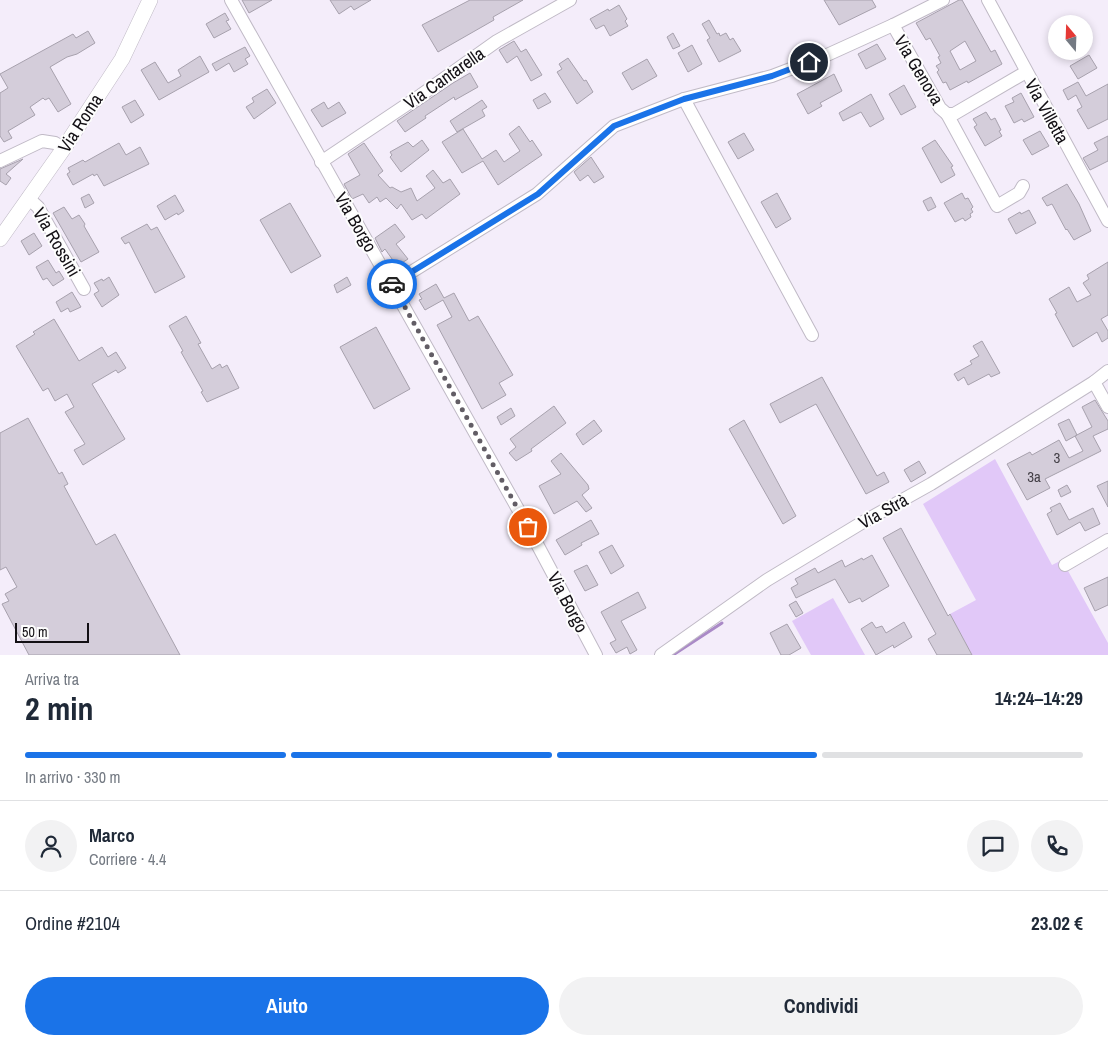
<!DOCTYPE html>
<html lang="it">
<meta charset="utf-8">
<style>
:root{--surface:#fff;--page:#f2f2f3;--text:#1f2937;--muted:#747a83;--line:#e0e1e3;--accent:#1a73e8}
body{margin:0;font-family:"Archivo Narrow",sans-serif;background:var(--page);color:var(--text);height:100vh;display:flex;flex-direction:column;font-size:19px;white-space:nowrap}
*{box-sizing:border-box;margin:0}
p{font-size:16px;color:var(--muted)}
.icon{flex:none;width:28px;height:28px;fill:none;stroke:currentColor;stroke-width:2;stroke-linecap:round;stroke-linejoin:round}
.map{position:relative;height:655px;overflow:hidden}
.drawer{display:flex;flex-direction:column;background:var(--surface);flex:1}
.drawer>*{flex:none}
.needle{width:32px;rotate:341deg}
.controls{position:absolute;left:1048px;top:15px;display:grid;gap:10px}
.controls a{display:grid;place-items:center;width:45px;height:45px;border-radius:50%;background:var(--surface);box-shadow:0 2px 8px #0003;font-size:25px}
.scale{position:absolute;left:15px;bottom:12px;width:74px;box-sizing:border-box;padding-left:5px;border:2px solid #131015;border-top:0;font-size:14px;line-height:18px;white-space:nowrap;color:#131015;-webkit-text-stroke:4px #fdfdfd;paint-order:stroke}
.pin{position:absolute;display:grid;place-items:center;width:42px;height:42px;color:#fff;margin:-21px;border:2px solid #fff;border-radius:50%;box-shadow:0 1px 5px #0007}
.courier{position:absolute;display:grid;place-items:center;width:50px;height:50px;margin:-25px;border:4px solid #1a73e8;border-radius:50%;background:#fff;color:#222;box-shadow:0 1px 6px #0007}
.headline em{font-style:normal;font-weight:800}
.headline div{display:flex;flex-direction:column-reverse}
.headline{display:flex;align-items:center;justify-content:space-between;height:85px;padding:0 25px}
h1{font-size:32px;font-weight:800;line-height:38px}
.bar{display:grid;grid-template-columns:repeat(4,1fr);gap:8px 5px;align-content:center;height:60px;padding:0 25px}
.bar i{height:6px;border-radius:4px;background:var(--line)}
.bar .active{background:var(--accent)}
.bar p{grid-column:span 4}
.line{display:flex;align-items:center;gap:12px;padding:0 25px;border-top:1px solid var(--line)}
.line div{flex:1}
.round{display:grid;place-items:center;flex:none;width:52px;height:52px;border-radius:26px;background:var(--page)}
.primary-button{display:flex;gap:10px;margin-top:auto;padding:10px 25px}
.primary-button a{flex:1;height:58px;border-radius:30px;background:var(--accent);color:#fff;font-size:20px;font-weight:800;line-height:58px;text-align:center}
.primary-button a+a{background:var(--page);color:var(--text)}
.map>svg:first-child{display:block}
.green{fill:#e1c8f8}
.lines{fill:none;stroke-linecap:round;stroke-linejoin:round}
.stream{stroke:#aa8ac7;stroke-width:3}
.building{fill:#d4cdda;stroke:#a7a1ad;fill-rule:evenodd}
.minor-casing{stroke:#c0bac6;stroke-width:14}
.major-casing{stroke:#c0bac6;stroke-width:16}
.minor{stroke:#fff;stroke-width:12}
.major{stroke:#fff;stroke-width:15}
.done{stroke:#625d65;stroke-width:5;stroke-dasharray:0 9}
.route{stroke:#1a73e8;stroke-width:6}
.labels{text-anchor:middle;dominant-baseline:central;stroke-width:4;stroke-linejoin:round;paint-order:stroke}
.number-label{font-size:15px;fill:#433f46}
.street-label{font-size:18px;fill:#131015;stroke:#fdfdfd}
</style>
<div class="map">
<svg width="1108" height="655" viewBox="0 0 1108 655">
<rect width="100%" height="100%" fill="#f4edfa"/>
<g class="green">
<path d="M995 459 1052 565 1062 560 1108 643V655H972L950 614 976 600 923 504Z"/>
<path d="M833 598 865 655H811L792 621Z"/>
</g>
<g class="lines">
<path class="stream" d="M673 655 722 623"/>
</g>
<g class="building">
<path d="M242 0H272L249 13Z"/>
<path d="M330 0H371L354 10 351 6 339 14Z"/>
<path d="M470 0H523L493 17 494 20 438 52 422 25Z"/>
<path d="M824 0H872L876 7 839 25Z"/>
<path d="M959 0H962L991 52 995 50 1002 64 968 83 967 81 950 90 946 82 943 83 937 72 939 70 936 66 941 63 938 57 940 56 930 38 926 40 916 23ZM965 41 976 61 960 70 950 51Z"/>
<path d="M619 5 627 19 625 21 628 26 610 36 604 25 596 29 590 19 608 9 609 11Z"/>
<path d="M225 13 229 20 226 21 231 29 214 38 206 24Z"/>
<path d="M709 20 717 34 719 33 720 36 726 33 730 40 733 38 741 51 719 62 707 40 710 38 702 24Z"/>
<path d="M88 31 95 43 77 54 67 57 50 67 71 104 58 112 49 98 45 100 43 98 30 107 35 115 8 131 12 138 4 142 0 136V93L8 88 0 74 73 34 76 38Z"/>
<path d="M673 33 680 46 673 49 667 37Z"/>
<path d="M514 41 521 52 526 49 542 75 531 81 517 56 507 63 499 50Z"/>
<path d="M877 44 886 59 866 69 858 54Z"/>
<path d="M692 45 702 64 688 72 678 53Z"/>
<path d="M245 47 250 56 245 59 248 64 234 72 229 63 216 71 212 64Z"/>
<path d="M1089 55 1097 68 1078 79 1070 66Z"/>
<path d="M200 56 209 72 159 100 141 70 155 62 168 83 181 76 178 70Z"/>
<path d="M568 58 584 81 586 80 593 92 577 104 557 72 562 69 559 64Z"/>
<path d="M647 59 657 76 632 90 622 73Z"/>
<path d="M470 73 478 87 455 100 454 97 425 116 426 118 405 132 397 121 453 83Z"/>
<path d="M834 74 842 91 820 103 822 106 808 114 797 94Z"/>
<path d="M1078 82 1086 96 1108 84V119L1088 129 1077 110 1082 107 1076 95 1068 100 1063 90Z"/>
<path d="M904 85 916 107 901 115 889 94Z"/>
<path d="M267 89 276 103 254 119 246 107 254 102 252 98Z"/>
<path d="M545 93 551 102 538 109 533 100Z"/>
<path d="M1021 93 1034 117 1024 122 1022 119 1014 123 1005 106 1014 102 1012 98Z"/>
<path d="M871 94 884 119 870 127 861 112 843 121 839 113Z"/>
<path d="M135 100 144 115 131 123 122 107Z"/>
<path d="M482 100 487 107 482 110 485 116 457 132 450 121Z"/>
<path d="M324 102 328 109 339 102 346 113 322 127 311 110Z"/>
<path d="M986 112 991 120 995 118 1001 130 999 131 1002 136 985 146 974 127 977 125 973 119Z"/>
<path d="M519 126 530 142 532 140 542 155 498 185 483 161 462 173 442 142 463 129 482 159 496 150 504 162 520 151 509 134Z"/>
<path d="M1040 131 1049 146 1032 155 1023 140Z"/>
<path d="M744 133 754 150 738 159 728 142Z"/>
<path d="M1108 136V161L1090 170 1083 158 1098 150 1094 143Z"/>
<path d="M422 140 429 150 401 172 390 157 392 155 390 152 408 142 413 147Z"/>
<path d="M935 140 953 166 951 167 955 175 941 183 922 148Z"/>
<path d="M119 143 126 155 140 147 149 164 104 186 97 174 94 176 93 174 73 185 67 174 70 172 68 168 83 160 85 162Z"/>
<path d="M364 143 383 171 378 175 390 188 392 187 401 192 411 188 417 201 435 188 426 176 433 170 443 183 450 179 460 194 426 219 422 214 412 220 401 204 397 209 386 198 380 202 377 197 369 203 363 194 352 199 344 184 360 175 348 154Z"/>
<path d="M591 157 604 177 594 183 588 175 580 181 574 172Z"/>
<path d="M23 159 6 174 11 178 6 185 0 181V169Z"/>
<path d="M1067 184 1079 204 1091 231 1074 240 1067 229 1066 230 1052 204 1047 206 1042 198Z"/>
<path d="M777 193 791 219 776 228 761 202Z"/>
<path d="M962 193 965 199 968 198 973 207 971 209 973 212 970 214 971 217 965 221 963 218 955 222 944 203Z"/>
<path d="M89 194 94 203 85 208 81 198Z"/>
<path d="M175 195 184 211 178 215 177 213 165 220 157 206Z"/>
<path d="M931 197 936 207 928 211 923 201Z"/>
<path d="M290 203 321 256 291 273 260 220Z"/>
<path d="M64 207 72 219 79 215 85 224 84 226 99 252 81 262 53 213Z"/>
<path d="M1029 210 1036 223 1016 234 1008 219 1020 212 1021 214Z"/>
<path d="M147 224 151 230 157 227 185 277 155 293 129 242 125 244 121 238Z"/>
<path d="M395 224 405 237 396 244 408 259 397 266 385 249 382 252 375 238Z"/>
<path d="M34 233 42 246 29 255 21 241Z"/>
<path d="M48 260 56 273 59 271 64 279 53 286 47 278 43 280 36 267Z"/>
<path d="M1108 262V315L1101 319 1108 331V338L1102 342 1097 332 1073 347 1055 314 1057 313 1049 299 1069 287 1077 302 1091 295 1083 283 1089 279 1087 275Z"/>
<path d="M109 277 119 295 102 307 94 294 99 291 94 283 102 279 103 281Z"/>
<path d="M347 277 351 285 337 293 334 285Z"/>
<path d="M436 284 444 298 454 293 469 321 478 316 513 375 499 383 506 395 482 409 437 325 452 317 443 300 425 310 419 300 422 299 419 294Z"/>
<path d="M72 292 81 307 70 312 68 308 61 312 56 302Z"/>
<path d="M186 316 201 343 198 344 212 369 220 364 222 368 227 365 239 388 207 402 201 392 203 391 181 352 183 351 169 326Z"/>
<path d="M54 319 79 361 102 347 108 357 116 352 126 368 118 373 116 370 92 384 125 439 83 465 74 450 85 444 65 412 74 407 67 394 55 401 48 388 43 391 16 346 35 334 33 332Z"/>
<path d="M376 327 410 389 374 409 340 347Z"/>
<path d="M982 341 1000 373 991 377 989 374 968 385 964 377 958 381 954 374 972 364 970 361 979 356 973 346Z"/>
<path d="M822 377 877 476 884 472 889 482 866 494 816 404 780 423 770 404Z"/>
<path d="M1095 400 1108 421V429L1093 436 1101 451 1045 479 1050 488 1027 500 1007 464 1030 452 1032 455 1059 440 1069 458 1083 451 1075 436 1092 427 1082 407Z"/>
<path d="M554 406 566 423 531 449 532 451 516 461 509 453 516 447 510 439Z"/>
<path d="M511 408 515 416 501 425 497 417Z"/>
<path d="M28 418 59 474 62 472 68 484 64 486 96 545 115 534 180 655H29L2 604 9 601 5 594 17 587 6 567 0 570V433Z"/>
<path d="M1069 419 1077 435 1066 441 1058 424Z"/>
<path d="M594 420 602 431 583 445 576 434Z"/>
<path d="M744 420 796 516 783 524 729 429Z"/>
<path d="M561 453 588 485 589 489 582 495 592 508 586 512 577 501 554 514 539 486 561 474 551 461Z"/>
<path d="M919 461 926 473 911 482 904 470Z"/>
<path d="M1108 481V507L1097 486Z"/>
<path d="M1067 485 1071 492 1061 497 1058 490Z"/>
<path d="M1060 503 1069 520 1093 508 1100 524 1085 531 1080 522 1057 535 1047 514 1052 511 1050 508Z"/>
<path d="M591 520 599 534 581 543 582 545 565 555 556 540Z"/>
<path d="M901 528 948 616 950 614 972 655H937L928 639 936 634 883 538Z"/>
<path d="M612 545 624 566 611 574 599 552Z"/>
<path d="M872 555 889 586 862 602 860 598 849 603 835 579 796 598 791 588 798 584 795 579 815 568 818 573 842 560 845 567 862 558 863 560Z"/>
<path d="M587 565 598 585 585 591 574 571Z"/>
<path d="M1108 577V605L1095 611 1084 588Z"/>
<path d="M638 592 646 608 621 621 637 650 630 654 627 647 616 653 610 643 616 640 601 612Z"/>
<path d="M796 601 803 613 796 617 789 605Z"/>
<path d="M872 622 876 628 882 626 886 633 904 622 912 637 894 648 893 645 876 655 861 629Z"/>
<path d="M787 624 801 648 789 655H781L770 633Z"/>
</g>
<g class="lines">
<g class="minor-casing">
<g id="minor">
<path d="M231 0 528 527 596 655"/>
<path d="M988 0 1108 221"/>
<path d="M893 25 940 108 947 114H954L1026 72"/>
<path d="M684 99 812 335"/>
<path d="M947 114 997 206 1019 193 1023 186"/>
<path d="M0 161 42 141 55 143 64 148"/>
<path d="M321 162 421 95 497 41 570 0"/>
<path d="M28 198 38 207 84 289"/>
<path d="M392 284 537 194 614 126 684 99 772 76 827 55 893 25 943 0"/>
<path d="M1094 382 1108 407"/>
<path d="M1065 565 1108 540"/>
<path d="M661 655 767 580 863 522 931 484 1094 382 1108 371"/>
</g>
</g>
<g class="major-casing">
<path id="major" d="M0 239 64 148 122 59 150 0"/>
</g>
<use href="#minor" class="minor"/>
<use href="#major" class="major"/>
</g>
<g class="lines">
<path class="done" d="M392 284 528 527"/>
<path class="route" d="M392 284 538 194 614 126 684 99 772 76 809 62"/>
</g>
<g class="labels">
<g class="number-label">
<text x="1057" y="457">3</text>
<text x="1034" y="476">3a</text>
</g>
<g class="street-label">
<text transform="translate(919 70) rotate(59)">Via Genova</text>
<text transform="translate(444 78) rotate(-35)">Via Cantarella</text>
<text transform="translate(1047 111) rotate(61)">Via Villetta</text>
<text transform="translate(80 123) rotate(-57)">Via Roma</text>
<text transform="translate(356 222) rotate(60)">Via Borgo</text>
<text transform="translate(57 242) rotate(60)">Via Rossini</text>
<text transform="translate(883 511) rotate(-29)">Via Strà</text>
<text transform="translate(568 602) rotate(62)">Via Borgo</text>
</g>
</g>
</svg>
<div class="controls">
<a><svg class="needle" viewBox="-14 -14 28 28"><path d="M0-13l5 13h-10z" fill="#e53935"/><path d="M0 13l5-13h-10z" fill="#747a83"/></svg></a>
</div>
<div class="scale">50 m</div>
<div class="pin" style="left:528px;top:527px;background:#ea580c"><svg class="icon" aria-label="bag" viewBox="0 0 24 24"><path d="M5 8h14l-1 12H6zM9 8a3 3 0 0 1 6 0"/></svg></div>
<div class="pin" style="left:809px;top:62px;background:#1f2937"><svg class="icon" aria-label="home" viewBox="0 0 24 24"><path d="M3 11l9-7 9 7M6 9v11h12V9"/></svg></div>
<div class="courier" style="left:392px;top:284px"><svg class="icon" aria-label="car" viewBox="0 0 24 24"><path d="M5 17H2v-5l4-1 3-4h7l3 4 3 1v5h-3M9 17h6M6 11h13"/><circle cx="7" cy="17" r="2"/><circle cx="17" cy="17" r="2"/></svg></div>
</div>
<section class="drawer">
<div class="headline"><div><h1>2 min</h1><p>Arriva tra</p></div><em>14:24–14:29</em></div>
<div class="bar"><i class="active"></i><i class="active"></i><i class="active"></i><i></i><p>In arrivo · 330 m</p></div>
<div class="line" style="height:90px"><a class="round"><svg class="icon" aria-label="person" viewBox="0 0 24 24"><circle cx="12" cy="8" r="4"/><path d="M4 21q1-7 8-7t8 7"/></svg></a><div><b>Marco</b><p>Corriere · 4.4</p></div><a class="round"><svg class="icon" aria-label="chat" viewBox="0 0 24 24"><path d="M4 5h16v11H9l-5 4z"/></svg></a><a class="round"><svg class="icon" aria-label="phone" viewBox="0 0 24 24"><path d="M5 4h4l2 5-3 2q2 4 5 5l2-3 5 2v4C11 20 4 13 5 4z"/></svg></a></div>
<div class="line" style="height:65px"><div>Ordine #2104</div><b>23.02 €</b></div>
<div class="primary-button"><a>Aiuto</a><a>Condividi</a></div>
</section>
